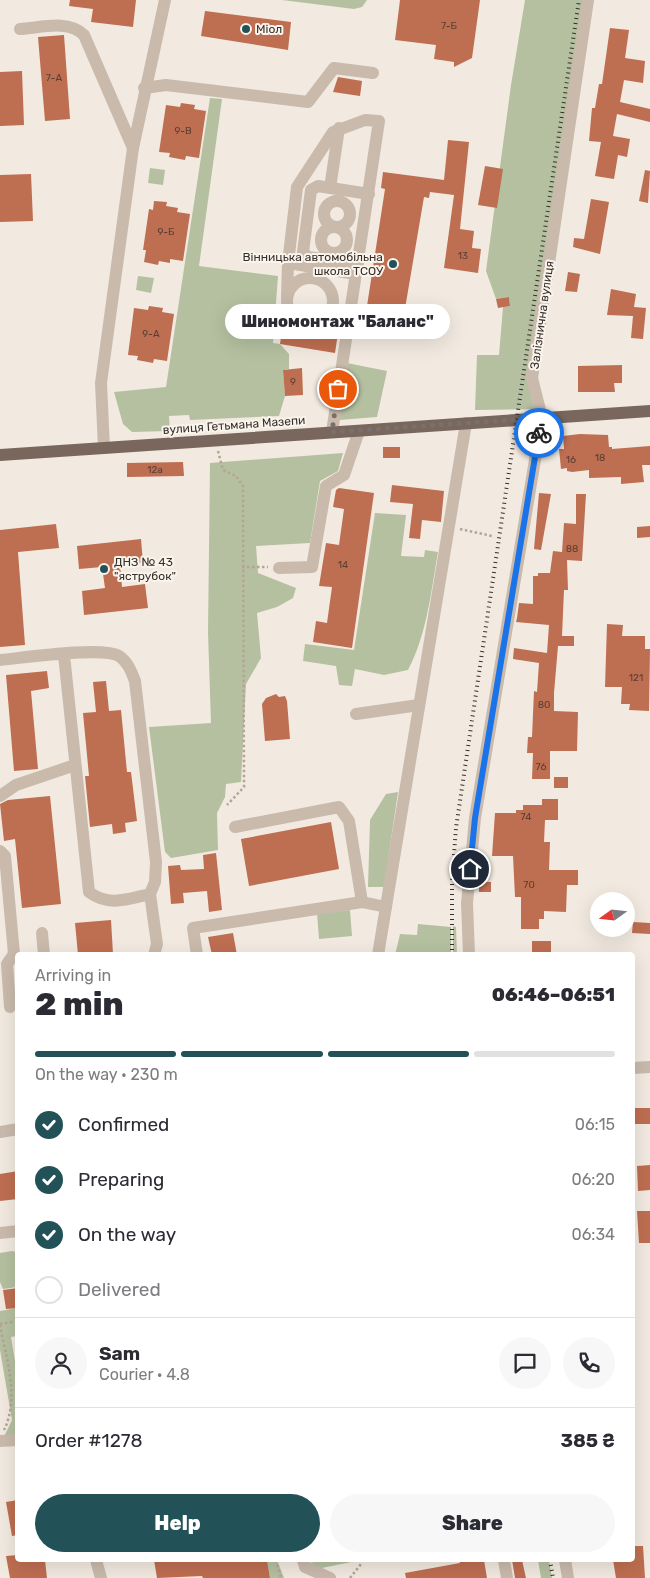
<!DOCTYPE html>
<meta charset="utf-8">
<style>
:root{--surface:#fff;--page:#f7f7f7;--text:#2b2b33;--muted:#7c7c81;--line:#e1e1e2;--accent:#225257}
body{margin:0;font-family:Rubik,sans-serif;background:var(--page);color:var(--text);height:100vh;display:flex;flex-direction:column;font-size:19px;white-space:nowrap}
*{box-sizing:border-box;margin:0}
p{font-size:16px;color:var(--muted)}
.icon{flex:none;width:28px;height:28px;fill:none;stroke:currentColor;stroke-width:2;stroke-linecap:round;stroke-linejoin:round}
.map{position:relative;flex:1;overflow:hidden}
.details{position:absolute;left:15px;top:952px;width:620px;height:610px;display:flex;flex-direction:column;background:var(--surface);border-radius:5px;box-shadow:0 5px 20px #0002}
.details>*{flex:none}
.needle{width:32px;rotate:255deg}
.buttons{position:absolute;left:590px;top:892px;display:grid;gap:10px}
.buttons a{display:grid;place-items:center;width:45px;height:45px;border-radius:50%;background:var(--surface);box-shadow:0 5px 20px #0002;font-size:25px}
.pin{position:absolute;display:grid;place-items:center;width:42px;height:42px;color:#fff;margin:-21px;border:2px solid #fff;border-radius:50%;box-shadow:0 1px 5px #0007}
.courier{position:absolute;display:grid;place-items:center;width:50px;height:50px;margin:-25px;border:4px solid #1a73e8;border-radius:50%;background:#fff;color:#222;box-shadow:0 1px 6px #0007}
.bubble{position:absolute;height:35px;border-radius:18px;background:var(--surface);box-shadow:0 5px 20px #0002;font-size:16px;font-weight:800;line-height:35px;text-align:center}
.overview em{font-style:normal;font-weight:800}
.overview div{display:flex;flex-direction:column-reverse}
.overview{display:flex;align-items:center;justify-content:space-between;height:85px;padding:0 20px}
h1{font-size:32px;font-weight:800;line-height:38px}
.bar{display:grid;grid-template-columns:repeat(4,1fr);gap:8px 5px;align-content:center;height:60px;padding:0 20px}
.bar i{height:6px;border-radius:4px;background:var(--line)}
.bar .on{background:var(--accent)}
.bar p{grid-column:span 4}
.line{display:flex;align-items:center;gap:12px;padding:0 20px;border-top:1px solid var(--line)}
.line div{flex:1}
.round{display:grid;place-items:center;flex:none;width:52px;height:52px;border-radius:26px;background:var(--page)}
ol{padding:0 20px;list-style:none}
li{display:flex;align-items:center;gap:15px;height:55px}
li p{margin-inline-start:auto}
li .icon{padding:5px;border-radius:50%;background:var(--accent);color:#fff;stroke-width:4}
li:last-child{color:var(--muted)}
li i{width:28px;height:28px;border:2px solid var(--line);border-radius:50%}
.button{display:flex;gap:10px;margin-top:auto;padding:10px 20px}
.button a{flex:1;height:58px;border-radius:30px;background:var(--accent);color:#fff;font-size:20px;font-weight:800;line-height:58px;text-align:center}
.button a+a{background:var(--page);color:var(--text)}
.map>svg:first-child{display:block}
.green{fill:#b5c0a0}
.building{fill:#be6e51}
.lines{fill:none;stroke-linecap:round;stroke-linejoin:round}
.path{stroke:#b5a496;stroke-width:2.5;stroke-dasharray:2.5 2.5;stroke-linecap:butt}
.minor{stroke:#c9baac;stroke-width:12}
.major{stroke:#79675d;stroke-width:12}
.rail{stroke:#382f2b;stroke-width:4;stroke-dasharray:1 4;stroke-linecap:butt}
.done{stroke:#79706a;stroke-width:5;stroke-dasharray:0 9}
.route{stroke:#1a73e8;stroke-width:6}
.poi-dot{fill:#225257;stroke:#f9f4ec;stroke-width:2}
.labels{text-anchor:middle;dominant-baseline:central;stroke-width:4;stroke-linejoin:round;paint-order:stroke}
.number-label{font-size:10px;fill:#5a3f34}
.poi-label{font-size:12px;fill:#382f2b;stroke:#f9f4ec;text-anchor:start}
.street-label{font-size:12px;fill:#382f2b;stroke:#f9f4ec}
</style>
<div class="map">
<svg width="650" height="1578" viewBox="0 0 650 1578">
<rect width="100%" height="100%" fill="#f2eae0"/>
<g class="green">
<path d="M282 0H367L362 7 354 9Z"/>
<path d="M525 0H588L532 378 540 409 475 410 477 355H499L503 307 510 306 509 297 496 299 486 271 511 85Z"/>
<path d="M210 98 222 99 199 266 278 276 273 343 280 344 289 354V369L283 370 285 396 279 416 190 420 189 415 169 416 170 431 132 432 123 424 114 392 166 387Z"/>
<path d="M150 168 165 170 163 185 148 183Z"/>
<path d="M138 276 154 278 151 293 136 290Z"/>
<path d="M347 363 387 371 377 417 339 420Z"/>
<path d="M343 453 338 471 320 481 310 543 256 546 258 573 296 588 293 598 277 607 257 613 261 658 246 684 241 782 226 784 225 797 217 813 218 850 171 858 165 852 149 727 211 723 208 633 210 463Z"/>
<path d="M375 513 406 515 401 556 424 557 425 550 438 552C431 592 427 634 408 670L384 675 355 669 352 686 339 685 336 666 303 661 305 644 354 650Z"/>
<path d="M398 792 384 887H368L370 820 386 794Z"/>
<path d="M350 910 352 936 319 939 317 913Z"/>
<path d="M418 924 451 927V955H395L400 934 417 935Z"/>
<path d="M453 926 456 927 457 955H453Z"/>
<path d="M12 1251 17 1252V1287L3 1289 0 1282V1253Z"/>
<path d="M17 1308V1336L11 1337 18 1379 17 1438 3 1439 12 1420 0 1350V1311Z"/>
<path d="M267 1560H277L284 1578H270Z"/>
<path d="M324 1560H361L312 1570 304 1564Z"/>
<path d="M538 1560H549L552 1578H541Z"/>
</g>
<g class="building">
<path d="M70 0H136L133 27 91 22 93 9 69 6Z"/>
<path d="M400 0H480L472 58 454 67V62L434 59 436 45 395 40Z"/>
<path d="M205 11 291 22 288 50 201 36Z"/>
<path d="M610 28 629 30 625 58 645 61 643 83 624 80 620 102 650 109V122L617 114 613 136 630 139 627 157 618 155 614 179 595 176 601 142 589 141 592 108H595L599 84H602Z"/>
<path d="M64 35 70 119 45 121 38 37Z"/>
<path d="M22 71 24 125 0 126V72Z"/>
<path d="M338 77 362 81 360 96 333 92Z"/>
<path d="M181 103 195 105 194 109 206 111 199 158 186 156 185 160 169 157 170 153 159 152 166 105 180 107Z"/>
<path d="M448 140 469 142 460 229 474 231 472 248 481 249 478 273 444 268 454 195 430 192 429 198 424 197 400 338 363 332 385 189 381 188 383 172 444 180Z"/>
<path d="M485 166 503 169 497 208 478 205Z"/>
<path d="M645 170 650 171 648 203 639 201Z"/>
<path d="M31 174 33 221 0 222V175Z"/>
<path d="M591 199 609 202 600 254 573 247 574 238 584 239Z"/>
<path d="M154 201 167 202 166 206 178 208 177 212 190 214 183 261 170 259V263L159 261 158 265 144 262 146 250H143L149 209 153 210Z"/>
<path d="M568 272 580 274 577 292 565 291Z"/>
<path d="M611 289 636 294 634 307 646 308 643 339 631 338 633 316 607 315Z"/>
<path d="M509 297 510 306 498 308 496 299Z"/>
<path d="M149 306 163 308 162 312 174 314 167 361 154 359 153 363 137 360 138 356 128 355 134 308 148 310Z"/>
<path d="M283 324 338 333 335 353 280 344Z"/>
<path d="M622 365V383H614L615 392H578V366Z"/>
<path d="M302 368 303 395 285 396 283 370Z"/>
<path d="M580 434 608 435 609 447H612V449L650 446V465H642L644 482 621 484V477L589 478V470L572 472 567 471V468L561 469 559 449H564L563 436Z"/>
<rect x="383" y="447" width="17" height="11"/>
<path d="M183 462 184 476 127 477V463Z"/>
<path d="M392 485 444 491 441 522 422 520 420 539 409 538 413 504 390 502Z"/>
<path d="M339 488 374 493 352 648 313 642 316 621 327 623 332 587 319 586 326 543 339 545 344 509 333 507 336 490Z"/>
<path d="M539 493 551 494 541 550 534 549Z"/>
<path d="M576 494H586L582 561 567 560 568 590H564L562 636H574V646H558L554 693V711L578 712 577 751H550V779H532L533 753H527L528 737H532L534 691 537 692 539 663 513 659 514 648 547 653 549 625 516 622 517 618 519 603 533 604V576H538V573H550L553 551 562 552 564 523 576 524Z"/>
<path d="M56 524 59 548 18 552 25 645 0 647V530Z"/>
<path d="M650 526V537L637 538V527Z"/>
<path d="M141 539 143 563 120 565 122 587 145 584 148 608 84 615 82 591 105 588 102 567 79 569 77 546Z"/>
<path d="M607 624 623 625 622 636H645V649H650L649 711 629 710 630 704H621L622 687H605Z"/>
<path d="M47 671 49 688 31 691 38 769 14 771 6 675Z"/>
<path d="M106 681 109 711 121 710 127 772H131L137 821 125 823 126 832 113 834 112 824 90 827 85 776H89L83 713 96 712 93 682Z"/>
<path d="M276 694 279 697 285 696 287 701 290 739 265 741 262 704 266 698Z"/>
<rect x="554" y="777" width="14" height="11"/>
<path d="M50 796 61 904 22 908 15 839 4 841 0 804 8 800Z"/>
<path d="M542 799H558V820H545L544 842H550L549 870H578V885H567L566 912 544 911V919H539V929H521V897H515L513 856H492L495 813H516V810H523V805H542Z"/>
<path d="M331 822 339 869 249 886 241 839Z"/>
<path d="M216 853 222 910 209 912 207 891 183 893 184 903 171 904 168 866 180 865 181 870 204 869 203 855Z"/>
<rect x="479" y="882" width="12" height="10"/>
<path d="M111 920 113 954 78 955 75 923Z"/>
<path d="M633 922 650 923V934L632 933Z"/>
<path d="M233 933 237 955H212L208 937Z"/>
<rect x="532" y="941" width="19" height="14"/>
<path d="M633 1108H650V1124H634Z"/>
<path d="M650 1165V1190L638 1191 637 1166Z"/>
<path d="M18 1171V1199L0 1201V1174Z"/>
<path d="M637 1211H650V1243H639Z"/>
<path d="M18 1288V1308L6 1309 3 1290Z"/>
<path d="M18 1500V1535L12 1536 6 1502Z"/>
<path d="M632 1546H643L645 1578H616L613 1560H632Z"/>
<path d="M18 1555V1560H45L47 1578H10L6 1556Z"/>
<path d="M154 1560H267L270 1578H203L202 1576 157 1578Z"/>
<path d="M459 1560H484L487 1578H406L405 1573 460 1563Z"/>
<path d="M512 1560H522L526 1578H515Z"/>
</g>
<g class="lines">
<g class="path">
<path d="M218 451 223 470 236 476 243 486 244 787 227 805"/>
<path d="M460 529 492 536"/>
<path d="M242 567H268"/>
<path d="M0 1324 18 1321"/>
<path d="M0 1325C6 1358 20 1398 4 1430"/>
<path d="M276 1560 281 1578"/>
<path d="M350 1578 361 1564 360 1560"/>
</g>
<g class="minor">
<path d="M20 29C40 28 68 19 84 35L133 148"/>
<path d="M144 88 166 85 308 102 334 68 373 73"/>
<path d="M330 188 339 128"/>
<circle cx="337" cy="214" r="13"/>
<circle cx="334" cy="240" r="13"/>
<path d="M288 263 356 274"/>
<path d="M358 264 308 257 303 252 311 190 318 186 369 194"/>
<circle cx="310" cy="301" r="23"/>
<path d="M287 297 288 263 297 187 333 132 365 120 379 121 332 432"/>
<path d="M104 448 101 383 133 148 165 0"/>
<path d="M279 568 312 567 326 486 344 475 359 431"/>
<path d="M0 660C22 658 103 646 119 656 128 662 131 671 135 681L156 862 155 882 150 894C128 899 109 907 89 892L64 655"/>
<path d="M356 714 419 705"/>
<path d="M0 796 16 785 75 765"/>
<path d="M235 827 339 807 349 821 362 902"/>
<path d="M0 851 5 856 14 954 7 964 10 1007"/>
<path d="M150 894 157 944 154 955"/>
<path d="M42 933 44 955"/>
<path d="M197 955 193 928 362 902 386 907"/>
<path d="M378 955 466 423"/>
<path d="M469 955 467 903 475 818 542 418 532 378 588 0"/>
<path d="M632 1068 650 1067"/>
<path d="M0 1132 18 1129"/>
<path d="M0 1233 18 1231"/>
<path d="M0 1441 18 1440"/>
<path d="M96 1560 101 1578"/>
<path d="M303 1560 305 1567 330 1578"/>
<path d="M504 1560 507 1578"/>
<path d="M565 1560 568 1578"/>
</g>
<path class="major" d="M0 455 650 411"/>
<g class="rail">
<path d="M452 955V880L456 828 579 0"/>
<path d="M550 1560 553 1578"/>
</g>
</g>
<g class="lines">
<path class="done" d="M338 389 332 432 542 418 539 433"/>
<path class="route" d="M470 869 475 818 539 433"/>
</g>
<g class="poi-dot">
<circle cx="246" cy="29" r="5"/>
<circle cx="393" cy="264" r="5"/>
<circle cx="104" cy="569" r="5"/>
</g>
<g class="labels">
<g class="number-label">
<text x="449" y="26">7-Б</text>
<text x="54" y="78">7-А</text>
<text x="183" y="131">9-В</text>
<text x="166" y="232">9-Б</text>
<text x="463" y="256">13</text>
<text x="151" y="334">9-А</text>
<text x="293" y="382">9</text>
<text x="600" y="458">18</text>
<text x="571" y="460">16</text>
<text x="155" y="470">12а</text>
<text x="572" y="549">88</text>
<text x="343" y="565">14</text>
<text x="636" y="678">121</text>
<text x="544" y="705">80</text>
<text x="541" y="767">76</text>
<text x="526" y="817">74</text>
<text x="529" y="885">70</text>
</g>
<g class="poi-label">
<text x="256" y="29">Міол</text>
<text x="383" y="257" text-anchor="end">Вінницька автомобільна<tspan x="383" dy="14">школа ТСОУ</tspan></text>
<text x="114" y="562">ДНЗ № 43<tspan x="114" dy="14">"яструбок"</tspan></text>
</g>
<g class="street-label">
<text transform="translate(542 315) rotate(-82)">Залізнична вулиця</text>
<text transform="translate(234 425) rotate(-4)">вулиця Гетьмана Мазепи</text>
</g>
</g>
</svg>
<div class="buttons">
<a><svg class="needle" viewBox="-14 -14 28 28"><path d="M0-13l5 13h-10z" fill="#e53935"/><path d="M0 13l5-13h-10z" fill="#7c7c81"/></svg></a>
</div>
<div class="pin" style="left:338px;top:389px;background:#ea580c"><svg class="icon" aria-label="bag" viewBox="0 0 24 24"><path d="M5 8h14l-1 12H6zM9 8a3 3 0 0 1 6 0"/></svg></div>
<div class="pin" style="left:470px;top:869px;background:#1f2937"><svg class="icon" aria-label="home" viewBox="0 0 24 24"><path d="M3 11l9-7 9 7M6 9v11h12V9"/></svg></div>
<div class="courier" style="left:539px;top:433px"><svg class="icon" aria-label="bike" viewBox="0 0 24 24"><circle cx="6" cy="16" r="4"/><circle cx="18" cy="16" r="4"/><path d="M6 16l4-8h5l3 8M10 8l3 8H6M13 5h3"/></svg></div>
<div class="bubble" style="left:225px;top:304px;width:225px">Шиномонтаж &quot;Баланс&quot;</div>
<section class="details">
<div class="overview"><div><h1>2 min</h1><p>Arriving in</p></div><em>06:46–06:51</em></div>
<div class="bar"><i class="on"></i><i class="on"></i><i class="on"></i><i></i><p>On the way · 230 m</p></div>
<ol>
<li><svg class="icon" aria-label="check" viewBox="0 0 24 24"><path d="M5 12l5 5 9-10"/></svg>Confirmed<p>06:15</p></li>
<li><svg class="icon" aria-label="check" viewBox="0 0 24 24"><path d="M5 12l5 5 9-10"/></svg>Preparing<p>06:20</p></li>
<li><svg class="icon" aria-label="check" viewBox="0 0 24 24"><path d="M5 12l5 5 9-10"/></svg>On the way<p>06:34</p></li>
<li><i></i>Delivered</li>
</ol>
<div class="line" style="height:90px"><a class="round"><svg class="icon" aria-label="person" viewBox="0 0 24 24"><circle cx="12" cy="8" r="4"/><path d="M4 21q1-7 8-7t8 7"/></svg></a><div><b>Sam</b><p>Courier · 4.8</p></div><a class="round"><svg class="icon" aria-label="chat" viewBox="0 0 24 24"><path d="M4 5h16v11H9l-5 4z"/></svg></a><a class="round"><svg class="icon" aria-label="phone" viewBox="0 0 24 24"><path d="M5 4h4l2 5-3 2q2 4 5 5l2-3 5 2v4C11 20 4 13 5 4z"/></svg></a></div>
<div class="line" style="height:65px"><div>Order #1278</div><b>385 ₴</b></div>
<div class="button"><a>Help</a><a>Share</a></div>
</section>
</div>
